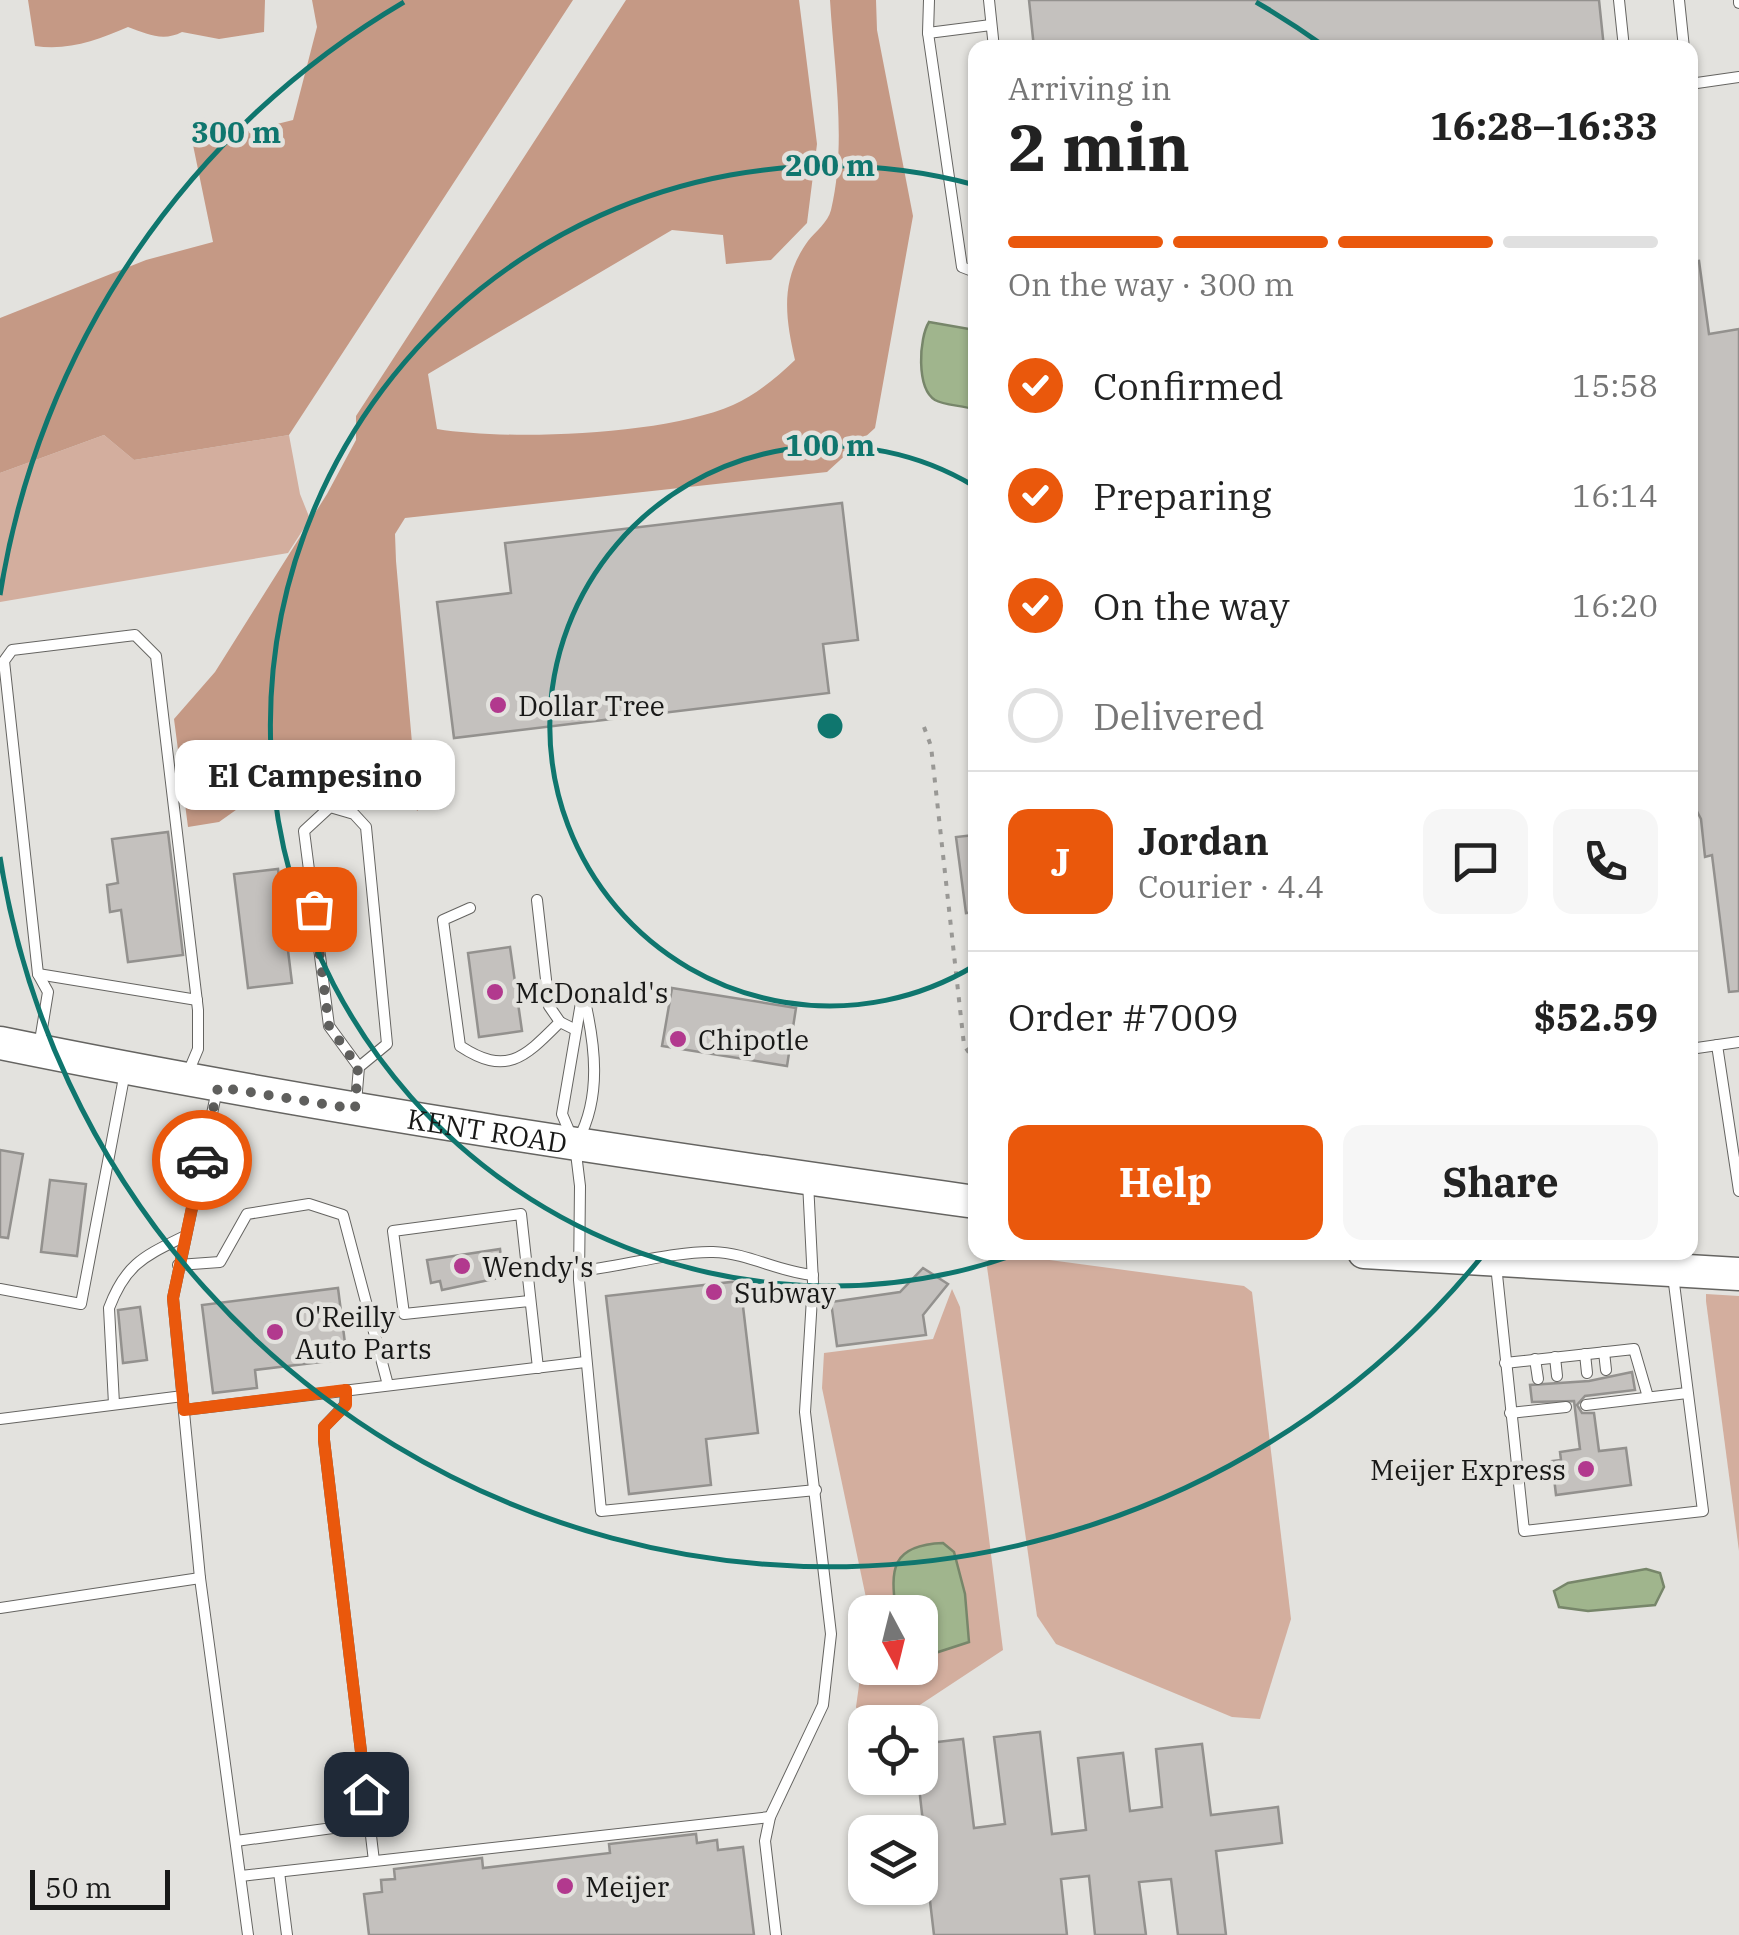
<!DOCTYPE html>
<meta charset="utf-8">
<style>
:root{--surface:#fff;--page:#f6f6f6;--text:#222;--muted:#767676;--line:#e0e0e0;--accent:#ea580c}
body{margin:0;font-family:"IBM Plex Serif",serif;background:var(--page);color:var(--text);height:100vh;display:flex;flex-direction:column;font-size:38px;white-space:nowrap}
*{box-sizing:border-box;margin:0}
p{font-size:32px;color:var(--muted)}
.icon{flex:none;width:55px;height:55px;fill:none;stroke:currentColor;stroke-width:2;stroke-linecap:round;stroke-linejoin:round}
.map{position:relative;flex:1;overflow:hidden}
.panel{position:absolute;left:968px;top:40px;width:730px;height:1220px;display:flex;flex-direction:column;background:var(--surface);border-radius:20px;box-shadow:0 2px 8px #0004}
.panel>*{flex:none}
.needle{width:65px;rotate:173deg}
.fabs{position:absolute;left:848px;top:1595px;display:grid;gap:20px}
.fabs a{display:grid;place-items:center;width:90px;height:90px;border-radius:20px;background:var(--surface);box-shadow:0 2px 8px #0004;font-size:50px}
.scale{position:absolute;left:30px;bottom:25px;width:140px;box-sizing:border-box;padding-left:10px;border:5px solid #181817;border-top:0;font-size:28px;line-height:35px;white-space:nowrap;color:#181817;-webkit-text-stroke:8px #e3e2de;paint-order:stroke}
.pin{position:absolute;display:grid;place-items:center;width:85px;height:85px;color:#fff;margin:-42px;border-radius:20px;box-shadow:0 5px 15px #0006}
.courier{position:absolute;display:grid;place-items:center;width:100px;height:100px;margin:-50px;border:8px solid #ea580c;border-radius:50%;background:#fff;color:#222;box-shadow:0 2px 12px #0007}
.bubble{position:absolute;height:70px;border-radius:20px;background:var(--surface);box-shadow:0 2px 8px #0004;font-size:32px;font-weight:700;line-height:70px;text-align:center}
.headline em{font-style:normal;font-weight:700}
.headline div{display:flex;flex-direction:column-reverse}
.headline{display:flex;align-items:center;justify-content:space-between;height:170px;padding:0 40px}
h1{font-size:65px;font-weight:700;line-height:75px}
.bar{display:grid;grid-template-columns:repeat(4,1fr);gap:15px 10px;align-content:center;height:120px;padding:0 40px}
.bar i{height:12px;border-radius:8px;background:var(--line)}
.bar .on{background:var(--accent)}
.bar p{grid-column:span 4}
.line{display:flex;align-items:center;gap:25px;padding:0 40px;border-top:2px solid var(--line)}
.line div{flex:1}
.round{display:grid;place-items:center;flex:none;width:105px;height:105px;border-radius:20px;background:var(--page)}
ol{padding:0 40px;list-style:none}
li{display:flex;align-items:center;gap:30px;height:110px}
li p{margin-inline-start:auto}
li .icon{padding:10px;border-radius:50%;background:var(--accent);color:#fff;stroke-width:4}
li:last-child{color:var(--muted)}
li i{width:55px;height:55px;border:5px solid var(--line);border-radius:50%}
.action{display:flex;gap:20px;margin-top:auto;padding:20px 40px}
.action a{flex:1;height:115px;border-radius:20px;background:var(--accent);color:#fff;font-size:40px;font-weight:700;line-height:115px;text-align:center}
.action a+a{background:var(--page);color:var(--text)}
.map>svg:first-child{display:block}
.green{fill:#d3ae9e}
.forest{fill:#c59985}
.water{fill:#a0b58d;stroke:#77866a;stroke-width:2.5}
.building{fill:#c4c1be;stroke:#93918e;stroke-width:2.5}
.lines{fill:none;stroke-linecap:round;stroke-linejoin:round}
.lane-casing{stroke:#656461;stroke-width:12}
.primary-casing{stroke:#656461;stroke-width:35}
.path{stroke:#999895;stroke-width:4;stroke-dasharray:5 8;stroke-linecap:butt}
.lane{stroke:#fff;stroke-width:10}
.primary{stroke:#fff;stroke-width:32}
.done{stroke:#5f5f5d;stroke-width:10;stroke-dasharray:0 18}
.route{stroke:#ea580c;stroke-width:12}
.ring{fill:none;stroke:#0f766e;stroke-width:5}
.poi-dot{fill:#b2398e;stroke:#e3e2de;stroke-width:4}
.labels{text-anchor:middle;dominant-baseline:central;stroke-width:9;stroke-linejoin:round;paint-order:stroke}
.poi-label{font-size:28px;fill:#181817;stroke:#e3e2de;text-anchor:start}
.street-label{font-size:28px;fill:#181817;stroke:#e3e2de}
.centre{fill:#0f766e;stroke:#e3e2de;stroke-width:5}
.ring-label{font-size:30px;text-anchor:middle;font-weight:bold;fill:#0f766e;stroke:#e3e2de;stroke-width:9;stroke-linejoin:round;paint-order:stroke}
</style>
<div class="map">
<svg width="1739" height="1935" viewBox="0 0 1739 1935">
<rect width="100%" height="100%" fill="#e3e2de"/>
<g class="green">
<path d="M104 435 134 460 289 435 300 494 310 519 288 553 0 602V473Z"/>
<path d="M990 1252 1244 1286 1252 1292 1291 1619 1260 1719 1232 1717 1056 1644 1037 1616 987 1267Z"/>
<path d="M952 1289 960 1307 1003 1650 894 1722H865V1739L856 1707 865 1642V1668H920V1612H869L822 1388 824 1353 933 1339Z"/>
<path d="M1706 1294 1739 1296V1551L1706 1301Z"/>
</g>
<g class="forest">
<path d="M28 0H265L264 32 219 39 182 32C163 42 147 34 128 27 97 40 69 51 35 46Z"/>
<path d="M312 0H573L289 435 134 460 104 435 0 473V318L146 260 213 242 193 145 293 120 317 27Z"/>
<path d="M626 0H799L817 144 807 223 771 260 726 264 723 235 672 230 428 374 437 429C510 441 665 435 733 405 757 394 776 378 795 360 785 316 780 280 808 241 815 232 828 222 831 210 847 144 834 67 830 0H876L877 30 913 216 875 428 827 472 405 518 395 534 396 561 418 811 359 774H303L264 790 219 822 188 827 174 719 215 672 327 494 356 440V416Z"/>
</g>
<g class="water">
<path d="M929 322 975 330V410C964 405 945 406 935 400 916 388 919 338 929 322Z"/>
<path d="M943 1543 954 1552 965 1594 969 1642 920 1658V1612H896C890 1569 891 1545 943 1543Z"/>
<path d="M1646 1569 1660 1573 1664 1587 1655 1605 1588 1611 1559 1607 1554 1591 1568 1583Z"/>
</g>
<g class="building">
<path d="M1029 0H1599L1604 48H1034Z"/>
<path d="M1699 261 1709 334 1739 329V991L1729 992 1712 855 1705 857 1701 819 1690 798V262Z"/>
<path d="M842 503 858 640 823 644 829 693 454 738 437 602 511 593 505 543Z"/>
<path d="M168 832 183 955 128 962 121 910 110 912 107 885 118 883 112 839Z"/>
<path d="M975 835V912L966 913 956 837Z"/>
<path d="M278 869 292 983 248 988 234 874Z"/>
<path d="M510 947 522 1031 479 1037 468 953Z"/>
<path d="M672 988 796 1008 787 1066 662 1046Z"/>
<path d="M0 1150 23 1154 8 1238 0 1237Z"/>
<path d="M50 1180 86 1184 77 1256 41 1252Z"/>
<path d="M500 1249 503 1277 442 1290 440 1281 431 1283 427 1260Z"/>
<path d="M923 1268 948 1284 923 1315 926 1335 837 1346 831 1302 900 1292Z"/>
<path d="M740 1281 758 1433 706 1439 711 1485 629 1494 606 1296Z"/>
<path d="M338 1288 347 1359 255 1370 257 1388 213 1393 202 1305Z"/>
<path d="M140 1307 147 1360 123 1363 118 1310Z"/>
<path d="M1632 1372 1635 1390 1585 1396 1577 1405 1582 1413H1594L1599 1451 1626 1448 1631 1485 1556 1495 1552 1461 1561 1460 1560 1452 1580 1449 1574 1401 1532 1402 1530 1385 1589 1381Z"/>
<path d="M1040 1732 1052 1834 1086 1830 1078 1758 1123 1753 1130 1811 1162 1807 1156 1749 1202 1744 1211 1815 1278 1807 1282 1843 1216 1851 1226 1935H1178L1171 1879 1139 1882 1146 1935H1095L1089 1876 1061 1879 1067 1935H934L928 1884 920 1885V1859L927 1858 918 1778 920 1744 963 1739 974 1828 1005 1824 994 1737Z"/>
<path d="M696 1834 697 1843 717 1840 718 1850 743 1847 754 1935H369L364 1894 382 1892 381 1880 395 1879 394 1869 482 1858 483 1868 610 1853 609 1844Z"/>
</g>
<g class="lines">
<g class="lane-casing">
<g id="lane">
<path d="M929 0 928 33 962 267 975 272"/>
<path d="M989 0 994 48"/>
<path d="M1619 0 1624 48"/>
<path d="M1679 0 1684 48"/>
<path d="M1739 0V3"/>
<path d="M928 33 991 25"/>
<path d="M1690 84 1739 77"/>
<path d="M537 900 549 1006 560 1022"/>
<path d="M470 908 443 920 460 1046C507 1077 525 1057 560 1022L576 1030"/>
<path d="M38 974 197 1000"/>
<path d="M583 991 562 1114 575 1145 580 1186 579 1280 601 1511 816 1490"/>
<path d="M1717 1045 1739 1191"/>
<path d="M39 1047 48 992 38 974 4 661 12 650 135 635 156 656 198 1010V1049L187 1075"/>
<path d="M1690 1049 1739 1042"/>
<path d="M217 1090 173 1298 200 1578 248 1935"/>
<path d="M356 1103 359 1067 387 1044 366 827 354 814 330 807 304 831 329 1026 359 1067"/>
<path d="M578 1140C602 1096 595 1044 584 997"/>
<path d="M178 1265 220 1262 247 1214 309 1204 343 1215 388 1385"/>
<path d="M1496 1265 1524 1531 1703 1511 1670 1252"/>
<path d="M579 1271C619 1267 675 1251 713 1252 749 1253 778 1272 813 1275"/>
<path d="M0 1289 81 1304 125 1072"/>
<path d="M529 1301 404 1314 393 1231 521 1214 538 1368"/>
<path d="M1604 1352 1606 1370"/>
<path d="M1585 1354 1587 1373"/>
<path d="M1555 1357 1557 1376"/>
<path d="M1535 1359 1538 1379"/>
<path d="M1505 1363 1634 1349 1648 1397"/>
<path d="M346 1390 345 1405 324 1427V1440L374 1861"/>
<path d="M114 1404 109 1308C126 1263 145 1256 185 1236"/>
<path d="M1586 1405 1687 1393"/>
<path d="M184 1410 585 1362"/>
<path d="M1510 1413 1566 1407"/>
<path d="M0 1419 183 1396"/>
<path d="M0 1608 200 1578"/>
<path d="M236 1841 370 1823"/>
<path d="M279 1872 287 1935"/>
<path d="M241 1876 770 1817"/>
<path d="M776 1935 765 1841 770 1817 823 1705 831 1634 805 1412 813 1282 808 1182"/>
</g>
</g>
<g class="primary-casing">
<g id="primary">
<path id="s1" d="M0 1043C323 1109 649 1156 975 1202"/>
<path d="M1364 1252 1739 1274"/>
</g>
</g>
<g class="path">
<path d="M924 727 931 746 964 1045 975 1062"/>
<path d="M975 1077V1083"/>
</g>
<use href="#lane" class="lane"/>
<use href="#primary" class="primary"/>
</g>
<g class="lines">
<path class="done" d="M202 1160 218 1087 355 1109 358 1067 329 1026 314 909"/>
<path class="route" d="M202 1160 173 1298 184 1410 346 1390V1405L324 1427V1440L366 1794"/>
</g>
<g class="ring">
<path d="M974 966A280 280 0 1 1 974 486"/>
<path d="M1017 1254A560 560 0 1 1 975 185"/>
<path d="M1483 1255A840 840 0 0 1 0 857M0 595A840 840 0 0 1 404 2M1256 2A840 840 0 0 1 1324 46"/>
</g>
<g class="poi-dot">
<circle cx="498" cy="705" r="10"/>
<circle cx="495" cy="992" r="10"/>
<circle cx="678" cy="1039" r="10"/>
<circle cx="462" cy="1266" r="10"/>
<circle cx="714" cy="1292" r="10"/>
<circle cx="275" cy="1332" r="10"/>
<circle cx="1586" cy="1469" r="10"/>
<circle cx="565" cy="1886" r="10"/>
</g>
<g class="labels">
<g class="poi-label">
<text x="518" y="705">Dollar Tree</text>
<text x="515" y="992">McDonald's</text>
<text x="698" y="1039">Chipotle</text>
<text x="482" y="1266">Wendy's</text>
<text x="734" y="1292">Subway</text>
<text x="295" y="1316">O'Reilly<tspan x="295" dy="32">Auto Parts</tspan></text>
<text x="1566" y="1469" text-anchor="end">Meijer Express</text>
<text x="585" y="1886">Meijer</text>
</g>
<g class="street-label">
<text stroke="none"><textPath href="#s1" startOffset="495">KENT ROAD</textPath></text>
</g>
</g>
<circle cx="830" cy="726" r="15" class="centre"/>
<g class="ring-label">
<text x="236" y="143">300 m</text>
<text x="830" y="176">200 m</text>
<text x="830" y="456">100 m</text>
</g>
</svg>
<div class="fabs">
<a><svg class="needle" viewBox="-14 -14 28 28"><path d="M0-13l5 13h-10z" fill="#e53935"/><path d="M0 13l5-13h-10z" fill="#767676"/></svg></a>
<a><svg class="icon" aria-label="locate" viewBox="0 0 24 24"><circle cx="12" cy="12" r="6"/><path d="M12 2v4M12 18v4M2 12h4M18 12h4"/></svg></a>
<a><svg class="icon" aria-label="layers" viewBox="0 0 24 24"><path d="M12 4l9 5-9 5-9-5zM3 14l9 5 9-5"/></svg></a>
</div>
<div class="scale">50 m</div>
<div class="pin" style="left:314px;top:909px;background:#ea580c"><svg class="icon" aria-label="bag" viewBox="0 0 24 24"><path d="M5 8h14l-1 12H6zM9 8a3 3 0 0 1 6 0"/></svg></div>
<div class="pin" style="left:366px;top:1794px;background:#1f2937"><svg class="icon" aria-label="home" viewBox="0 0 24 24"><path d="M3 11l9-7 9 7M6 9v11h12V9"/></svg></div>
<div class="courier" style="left:202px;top:1160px"><svg class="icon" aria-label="car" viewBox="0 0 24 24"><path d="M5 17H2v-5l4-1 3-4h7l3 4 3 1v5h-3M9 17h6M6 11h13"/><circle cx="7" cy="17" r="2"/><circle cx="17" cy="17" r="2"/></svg></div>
<div class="bubble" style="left:175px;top:740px;width:280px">El Campesino</div>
<section class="panel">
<div class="headline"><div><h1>2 min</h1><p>Arriving in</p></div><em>16:28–16:33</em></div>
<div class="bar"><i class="on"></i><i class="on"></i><i class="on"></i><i></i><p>On the way · 300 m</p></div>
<ol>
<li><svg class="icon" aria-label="check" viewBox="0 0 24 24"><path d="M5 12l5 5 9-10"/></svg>Confirmed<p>15:58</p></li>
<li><svg class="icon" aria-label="check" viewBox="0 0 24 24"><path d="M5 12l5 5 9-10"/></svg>Preparing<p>16:14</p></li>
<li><svg class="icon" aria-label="check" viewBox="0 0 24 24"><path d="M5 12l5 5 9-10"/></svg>On the way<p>16:20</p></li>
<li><i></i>Delivered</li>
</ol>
<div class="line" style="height:180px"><b class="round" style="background:var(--accent);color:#fff">J</b><div><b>Jordan</b><p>Courier · 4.4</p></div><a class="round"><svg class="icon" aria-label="chat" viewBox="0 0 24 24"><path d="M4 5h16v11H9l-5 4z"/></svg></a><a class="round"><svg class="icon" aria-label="phone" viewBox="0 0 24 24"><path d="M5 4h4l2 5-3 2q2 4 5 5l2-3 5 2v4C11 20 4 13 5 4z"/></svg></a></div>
<div class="line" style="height:130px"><div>Order #7009</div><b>$52.59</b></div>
<div class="action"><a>Help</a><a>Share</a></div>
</section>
</div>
